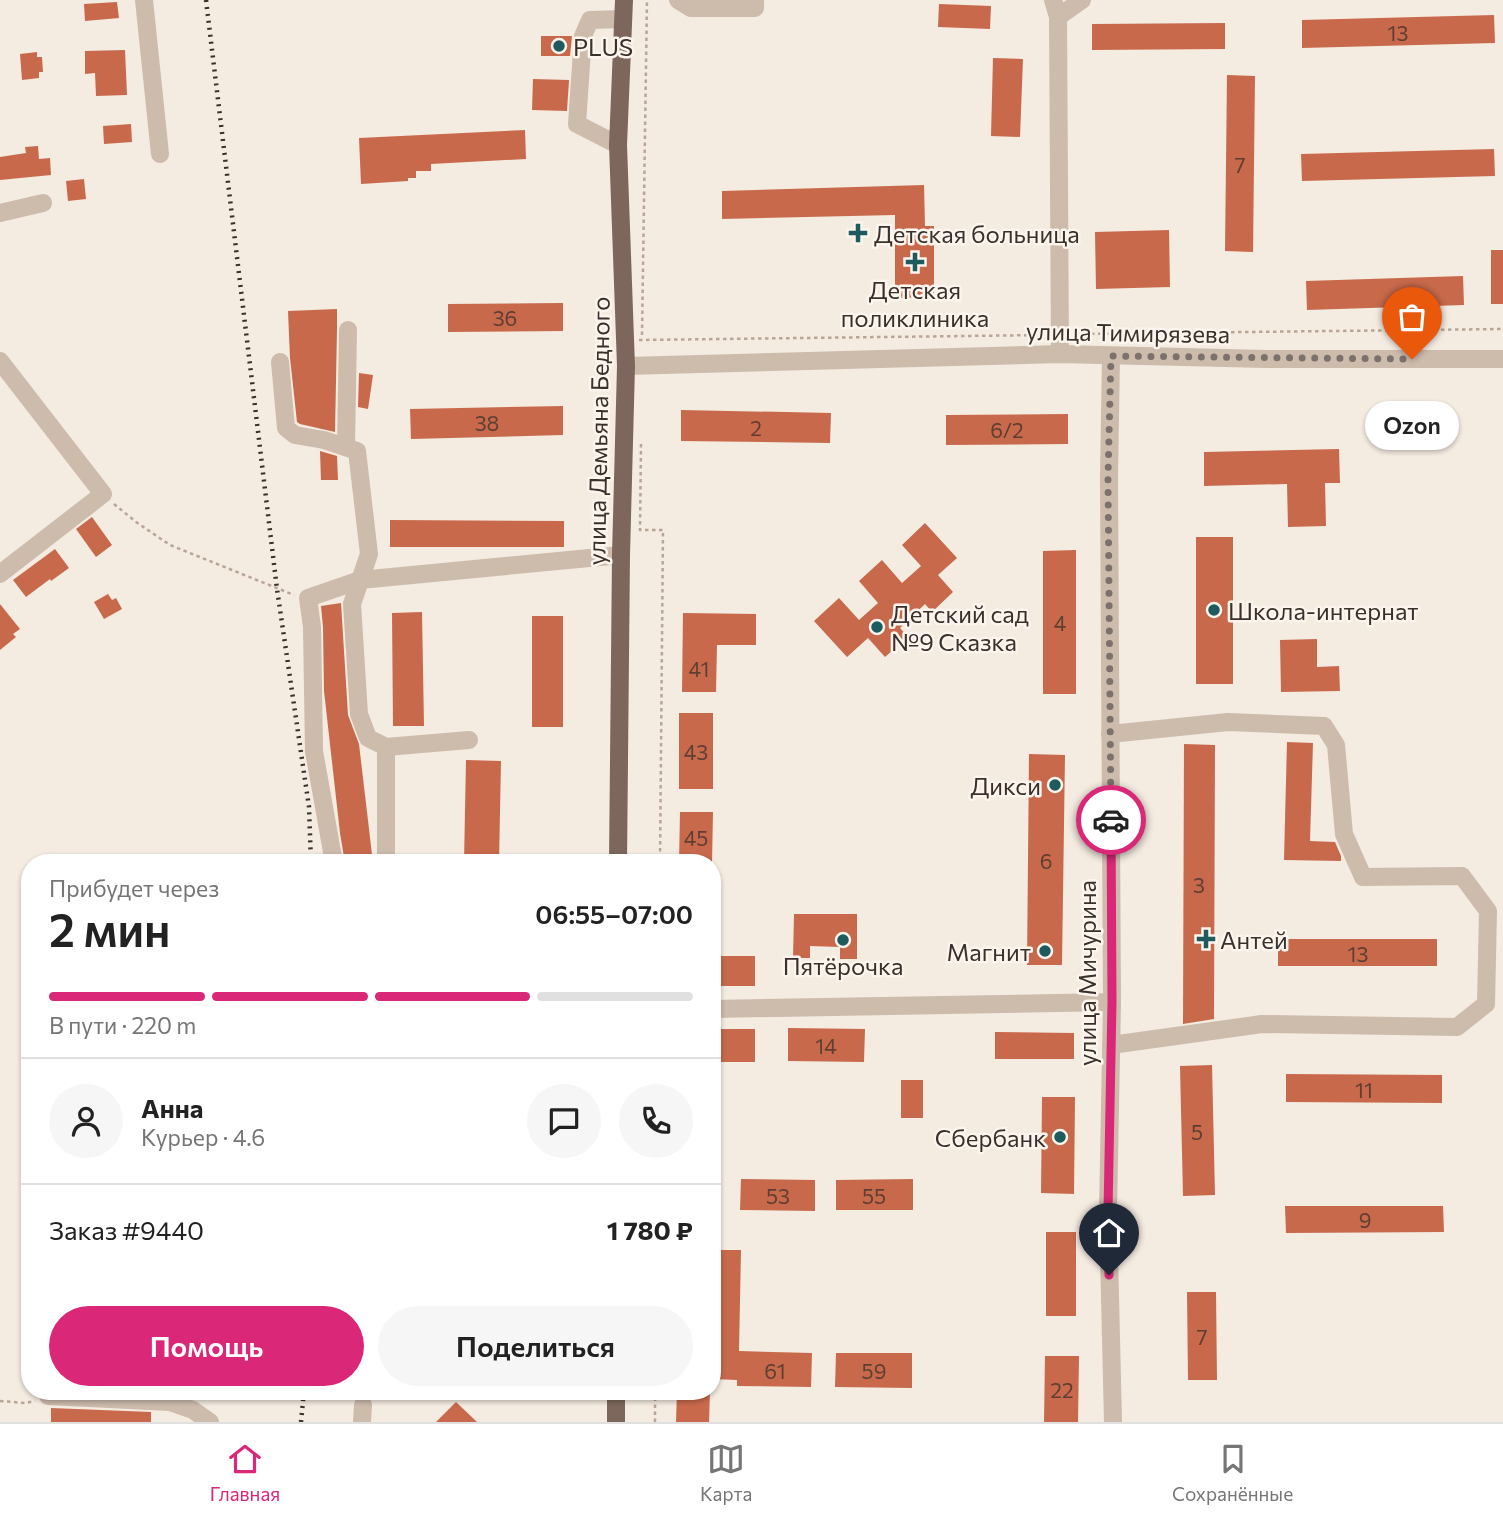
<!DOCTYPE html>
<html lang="ru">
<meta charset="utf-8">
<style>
:root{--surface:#fff;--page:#f6f6f6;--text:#222;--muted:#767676;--line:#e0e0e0;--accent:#db2777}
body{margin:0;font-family:Commissioner,sans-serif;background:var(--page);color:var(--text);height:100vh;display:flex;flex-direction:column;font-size:26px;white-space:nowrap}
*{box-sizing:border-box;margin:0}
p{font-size:23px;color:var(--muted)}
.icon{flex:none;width:38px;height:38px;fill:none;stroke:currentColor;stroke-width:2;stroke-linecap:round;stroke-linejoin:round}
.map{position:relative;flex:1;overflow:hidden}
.sheet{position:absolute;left:21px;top:854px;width:700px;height:546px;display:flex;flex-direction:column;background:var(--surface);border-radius:28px;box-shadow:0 2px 5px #0004}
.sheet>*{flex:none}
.pin{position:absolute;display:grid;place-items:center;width:60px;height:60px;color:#fff;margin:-72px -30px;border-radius:50% 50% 50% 0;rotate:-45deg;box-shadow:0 0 7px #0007}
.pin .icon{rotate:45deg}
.courier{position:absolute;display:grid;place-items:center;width:70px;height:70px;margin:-35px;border:5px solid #db2777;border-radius:50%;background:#fff;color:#222;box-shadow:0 2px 9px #0007}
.bubble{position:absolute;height:49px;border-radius:24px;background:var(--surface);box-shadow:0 2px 5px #0004;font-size:23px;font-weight:600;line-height:49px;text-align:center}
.head em{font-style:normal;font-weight:600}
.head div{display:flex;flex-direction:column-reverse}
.head{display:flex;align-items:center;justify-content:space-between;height:119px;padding:0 28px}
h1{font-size:46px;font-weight:600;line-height:52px}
.bar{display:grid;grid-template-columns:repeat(4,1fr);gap:10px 7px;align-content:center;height:84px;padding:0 28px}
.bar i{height:9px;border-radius:5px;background:var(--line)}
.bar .on{background:var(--accent)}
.bar p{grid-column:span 4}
.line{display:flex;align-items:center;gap:18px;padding:0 28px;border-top:2px solid var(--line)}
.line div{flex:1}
.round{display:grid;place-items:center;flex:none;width:74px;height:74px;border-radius:37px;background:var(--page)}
.action{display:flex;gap:14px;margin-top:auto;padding:14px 28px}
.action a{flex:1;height:80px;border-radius:42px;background:var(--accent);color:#fff;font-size:28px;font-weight:600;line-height:80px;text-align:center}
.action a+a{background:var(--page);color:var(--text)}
.tab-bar{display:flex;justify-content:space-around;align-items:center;height:98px;border-top:2px solid var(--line);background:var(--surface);font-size:19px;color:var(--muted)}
.tab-bar a{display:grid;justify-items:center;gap:4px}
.tab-bar .on{color:var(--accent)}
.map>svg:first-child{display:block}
.building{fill:#c8694b}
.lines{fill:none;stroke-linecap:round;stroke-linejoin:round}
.path{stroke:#b9a596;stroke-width:2.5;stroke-dasharray:3.5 3.5;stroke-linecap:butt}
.minor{stroke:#cdbbac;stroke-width:18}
.major{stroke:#7d675c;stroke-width:18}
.rail{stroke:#3b302b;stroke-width:4.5;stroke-dasharray:2 5;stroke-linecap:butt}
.done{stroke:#7c716b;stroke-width:7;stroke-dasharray:0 12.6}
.route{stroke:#db2777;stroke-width:9}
.poi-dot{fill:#1f5a5e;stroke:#fbf5ee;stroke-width:2.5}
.labels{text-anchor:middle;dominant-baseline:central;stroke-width:5;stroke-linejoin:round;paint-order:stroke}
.number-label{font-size:21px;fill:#5e3e33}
.poi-label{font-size:24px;fill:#3b302b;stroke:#fbf5ee;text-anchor:start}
.street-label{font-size:24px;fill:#3b302b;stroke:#fbf5ee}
</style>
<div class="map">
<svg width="1503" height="1422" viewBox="0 0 1503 1422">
<rect width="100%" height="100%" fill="#f4ebe1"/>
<g class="building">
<path d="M117 2 119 18 85 21 84 4Z"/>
<path d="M939 4 991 6 990 29 938 27Z"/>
<path d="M1494 15 1495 43 1302 48V20Z"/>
<path d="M1225 23V49L1092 50V24Z"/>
<path d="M541 36H572L570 56H541Z"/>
<path d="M125 50 127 95 96 96 95 73 85 74V51Z"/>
<path d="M37 52V57H42L43 72H39V78L22 80 20 54Z"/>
<path d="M993 58 1023 59 1020 137 991 136Z"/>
<path d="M1227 75 1255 76 1253 252 1225 251Z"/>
<path d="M533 79 569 80 567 111 532 110Z"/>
<path d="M131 124 132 142 104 144 103 126Z"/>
<path d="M525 130 526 159 431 164V171H416V178H408V181L361 184 359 138Z"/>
<path d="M38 146 39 159 50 158 51 175 0 180V157L26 153 25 147Z"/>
<path d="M1494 149 1495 176 1302 181 1301 154Z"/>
<path d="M84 179 86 199 68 201 66 181Z"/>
<path d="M924 185 925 226H934V297L895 298V215L722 219V191Z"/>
<path d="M1169 230 1170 287 1096 289 1095 232Z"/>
<rect x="1491" y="250" width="12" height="54"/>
<path d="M1463 276 1464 305 1307 310 1306 281Z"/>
<path d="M563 303V331L448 332V304Z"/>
<path d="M337 309V329L335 432 300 424 297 422 290 358 288 311Z"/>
<path d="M359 373 373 375 368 409 358 407Z"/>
<path d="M563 406V435L411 439 410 409Z"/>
<path d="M681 410 831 413 830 443 681 441Z"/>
<path d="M1068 414V444L946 445V415Z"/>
<path d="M1339 449 1340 483H1325L1326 526 1288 527 1287 484 1204 486V452Z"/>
<path d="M320 451 337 456 338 480H321Z"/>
<path d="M92 517 112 545 96 557 76 529Z"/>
<path d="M390 520 564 521V547H390Z"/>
<path d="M925 523 957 558 938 575 953 592 932 612 925 604 900 628 908 637 885 657 868 638 847 657 814 621 839 598 859 620 878 603 859 581 882 560 902 583 921 566 902 545Z"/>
<rect x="1196" y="537" width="37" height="147"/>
<path d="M55 549 69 568 51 581 50 579 26 597 13 580Z"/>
<path d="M1076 550V694H1043V551Z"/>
<path d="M108 594 112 600 116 598 122 609 104 619 94 602Z"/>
<path d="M341 603 348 715 359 744 373 863H345L340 833 324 691 323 627 321 606Z"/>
<path d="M0 604 20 629 13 634 16 637 0 650Z"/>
<path d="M422 612 424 726H393L392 613Z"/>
<path d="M683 613 756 614V645H717L716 692H682Z"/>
<rect x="532" y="616" width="31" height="111"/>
<path d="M1317 639V667L1339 666 1340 691 1281 692 1280 640Z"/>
<rect x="679" y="713" width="34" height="76"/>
<path d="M1287 742 1313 743 1310 841 1335 842 1341 856V861L1284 860Z"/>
<path d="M1184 744 1215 745 1214 1019 1183 1024Z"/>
<path d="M1029 754 1065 755 1062 965H1027Z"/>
<path d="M466 760 501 761 499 863H464Z"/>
<path d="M680 812H713L712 863H679Z"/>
<path d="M794 914H857V959H840V947L810 946V958H793Z"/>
<rect x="1278" y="939" width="159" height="27"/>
<rect x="712" y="956" width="43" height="30"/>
<path d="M788 1028 865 1029 864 1062 788 1061Z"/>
<rect x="712" y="1029" width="43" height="33"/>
<path d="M995 1032 1074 1033V1059H995Z"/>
<path d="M1212 1065 1215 1195 1183 1196 1180 1066Z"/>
<path d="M1286 1074 1442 1075V1103L1286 1102Z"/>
<rect x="901" y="1080" width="22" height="38"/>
<path d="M1042 1097H1075L1074 1194 1041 1193Z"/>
<path d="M741 1179 815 1180V1211L740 1210Z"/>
<path d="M913 1179V1210H836V1180Z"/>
<path d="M1285 1206H1443L1444 1232 1286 1233Z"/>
<rect x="1046" y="1232" width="30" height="84"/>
<path d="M712 1250H741L739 1351 812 1353 811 1387 737 1386V1380L712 1379Z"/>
<path d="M1187 1292H1216L1217 1380H1188Z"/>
<path d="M836 1353H912V1388L835 1387Z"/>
<path d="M1045 1356H1079L1078 1422H1044Z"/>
<path d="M677 1391H710L709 1422H676Z"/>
<path d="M456 1402 477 1422H436Z"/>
<path d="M51 1408 151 1412V1422H51Z"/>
</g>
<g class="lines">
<g class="path">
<path d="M1077 334 1503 329"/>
<path d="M642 335 647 0"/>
<path d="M639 340 1046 335"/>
<path d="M641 444 640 530H663L660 863"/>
<path d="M114 504 136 522 170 545 294 595"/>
<path d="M0 1401 25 1403 35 1401"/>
<path d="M655 1422V1391"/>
</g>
<g class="minor">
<path d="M144 0 160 154"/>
<path d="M678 0 691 8H755V0"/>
<path d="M1053 0 1058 17 1060 354"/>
<path d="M1058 17 1082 0"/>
<path d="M618 145 577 124 583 36 590 20 623 19"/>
<path d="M0 213 43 203"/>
<path d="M1111 356 1109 477 1112 1002 1108 1212 1113 1422"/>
<path d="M0 361 103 494 0 574"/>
<path d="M280 362 286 428 295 435 324 440 357 451 369 554 352 604 359 714 368 738 386 747V863"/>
<path d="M626 366 1060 354 1266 359H1503"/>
<path d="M346 447 348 330"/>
<path d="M1110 734 1228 722 1324 726 1336 745 1344 834 1363 877 1462 876 1488 911 1486 1004 1457 1027 1262 1024 1111 1045"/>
<path d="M386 747 469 740"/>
<path d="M334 863 314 751 312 627 308 598 360 580 621 555"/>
<path d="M712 1009 1112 1002"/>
<path d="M48 1396 170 1402 193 1410 210 1422"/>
<path d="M362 1422 363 1405"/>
</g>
<g class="major">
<path d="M618 863 621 555 626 366 618 145 624 0"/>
<path d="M616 1422V1391"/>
</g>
<g class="rail">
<path d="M206 0 277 589 309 807 311 863"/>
<path d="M301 1422 304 1391"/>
</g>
</g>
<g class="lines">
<path class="done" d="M1111 820 1108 477 1111 356 1412 359"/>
<path class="route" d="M1109 1275 1108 1212 1112 1002 1111 820"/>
</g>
<g class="poi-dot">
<circle cx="559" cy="46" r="7"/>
<path d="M854.5 222.5h7v7h7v7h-7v7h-7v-7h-7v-7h7z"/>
<path d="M911.5 251.5h7v7h7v7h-7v7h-7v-7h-7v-7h7z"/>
<circle cx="1214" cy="610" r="7"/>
<circle cx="877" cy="627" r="7"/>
<circle cx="1055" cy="785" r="7"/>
<path d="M1202.5 928.5h7v7h7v7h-7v7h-7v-7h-7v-7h7z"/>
<circle cx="843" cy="940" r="7"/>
<circle cx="1045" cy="951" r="7"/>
<circle cx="1060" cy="1137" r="7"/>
</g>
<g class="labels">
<g class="number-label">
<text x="1398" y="32">13</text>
<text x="1240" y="164">7</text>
<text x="505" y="317">36</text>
<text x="487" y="422">38</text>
<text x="756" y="427">2</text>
<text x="1007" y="429">6/2</text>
<text x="1060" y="622">4</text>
<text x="699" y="668">41</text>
<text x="696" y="751">43</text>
<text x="696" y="837">45</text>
<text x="1046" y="860">6</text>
<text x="1199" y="884">3</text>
<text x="1358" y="953">13</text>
<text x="826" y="1045">14</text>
<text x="1364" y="1089">11</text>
<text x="1197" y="1131">5</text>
<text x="778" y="1195">53</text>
<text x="874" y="1195">55</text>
<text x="1365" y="1219">9</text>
<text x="1202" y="1336">7</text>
<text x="775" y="1370">61</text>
<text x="874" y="1370">59</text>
<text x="1062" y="1389">22</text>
</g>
<g class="poi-label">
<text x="573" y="46">PLUS</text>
<text x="874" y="233">Детская больница</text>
<text x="915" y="289" text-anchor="middle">Детская<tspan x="915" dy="28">поликлиника</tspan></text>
<text x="1228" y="610">Школа-интернат</text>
<text x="891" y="613">Детский сад<tspan x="891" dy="28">№9 Сказка</tspan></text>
<text x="1041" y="785" text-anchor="end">Дикси</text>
<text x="1220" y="939">Антей</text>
<text x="1031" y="951" text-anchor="end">Магнит</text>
<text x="843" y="965" text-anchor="middle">Пятёрочка</text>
<text x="1046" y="1137" text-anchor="end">Сбербанк</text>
</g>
<g class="street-label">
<text transform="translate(1128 332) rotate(1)">улица Тимирязева</text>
<text transform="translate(598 431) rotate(-89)">улица Демьяна Бедного</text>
<text transform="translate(1086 973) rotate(-90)">улица Мичурина</text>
</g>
</g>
</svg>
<div class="pin" style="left:1412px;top:359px;background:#ea580c"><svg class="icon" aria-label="bag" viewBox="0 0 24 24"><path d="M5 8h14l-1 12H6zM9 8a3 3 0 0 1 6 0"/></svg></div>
<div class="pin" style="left:1109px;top:1275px;background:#1f2937"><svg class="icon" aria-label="home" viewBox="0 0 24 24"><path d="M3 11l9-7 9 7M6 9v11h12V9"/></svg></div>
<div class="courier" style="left:1111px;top:820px"><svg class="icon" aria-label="car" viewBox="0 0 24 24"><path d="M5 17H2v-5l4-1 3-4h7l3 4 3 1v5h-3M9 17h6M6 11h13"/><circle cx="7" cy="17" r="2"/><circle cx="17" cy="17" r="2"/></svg></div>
<div class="bubble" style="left:1365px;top:401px;width:94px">Ozon</div>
<section class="sheet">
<div class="head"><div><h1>2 мин</h1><p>Прибудет через</p></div><em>06:55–07:00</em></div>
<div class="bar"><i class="on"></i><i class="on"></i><i class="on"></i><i></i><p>В пути · 220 m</p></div>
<div class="line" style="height:126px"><a class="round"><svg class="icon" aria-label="person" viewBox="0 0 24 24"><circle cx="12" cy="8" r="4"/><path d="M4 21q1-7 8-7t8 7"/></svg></a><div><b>Анна</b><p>Курьер · 4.6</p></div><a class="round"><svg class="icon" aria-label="chat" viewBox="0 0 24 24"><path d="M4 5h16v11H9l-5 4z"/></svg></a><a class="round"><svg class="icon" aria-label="phone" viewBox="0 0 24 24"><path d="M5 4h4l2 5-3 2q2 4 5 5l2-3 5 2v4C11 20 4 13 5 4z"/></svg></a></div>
<div class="line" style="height:91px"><div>Заказ #9440</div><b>1 780 ₽</b></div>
<div class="action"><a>Помощь</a><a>Поделиться</a></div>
</section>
</div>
<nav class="tab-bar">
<a class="on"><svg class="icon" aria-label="home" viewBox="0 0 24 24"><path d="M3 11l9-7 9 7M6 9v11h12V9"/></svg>Главная</a>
<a><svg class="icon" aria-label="map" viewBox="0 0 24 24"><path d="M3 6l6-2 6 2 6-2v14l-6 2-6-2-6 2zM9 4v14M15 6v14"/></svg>Карта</a>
<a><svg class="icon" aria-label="saved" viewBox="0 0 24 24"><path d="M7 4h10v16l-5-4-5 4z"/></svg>Сохранённые</a>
</nav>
